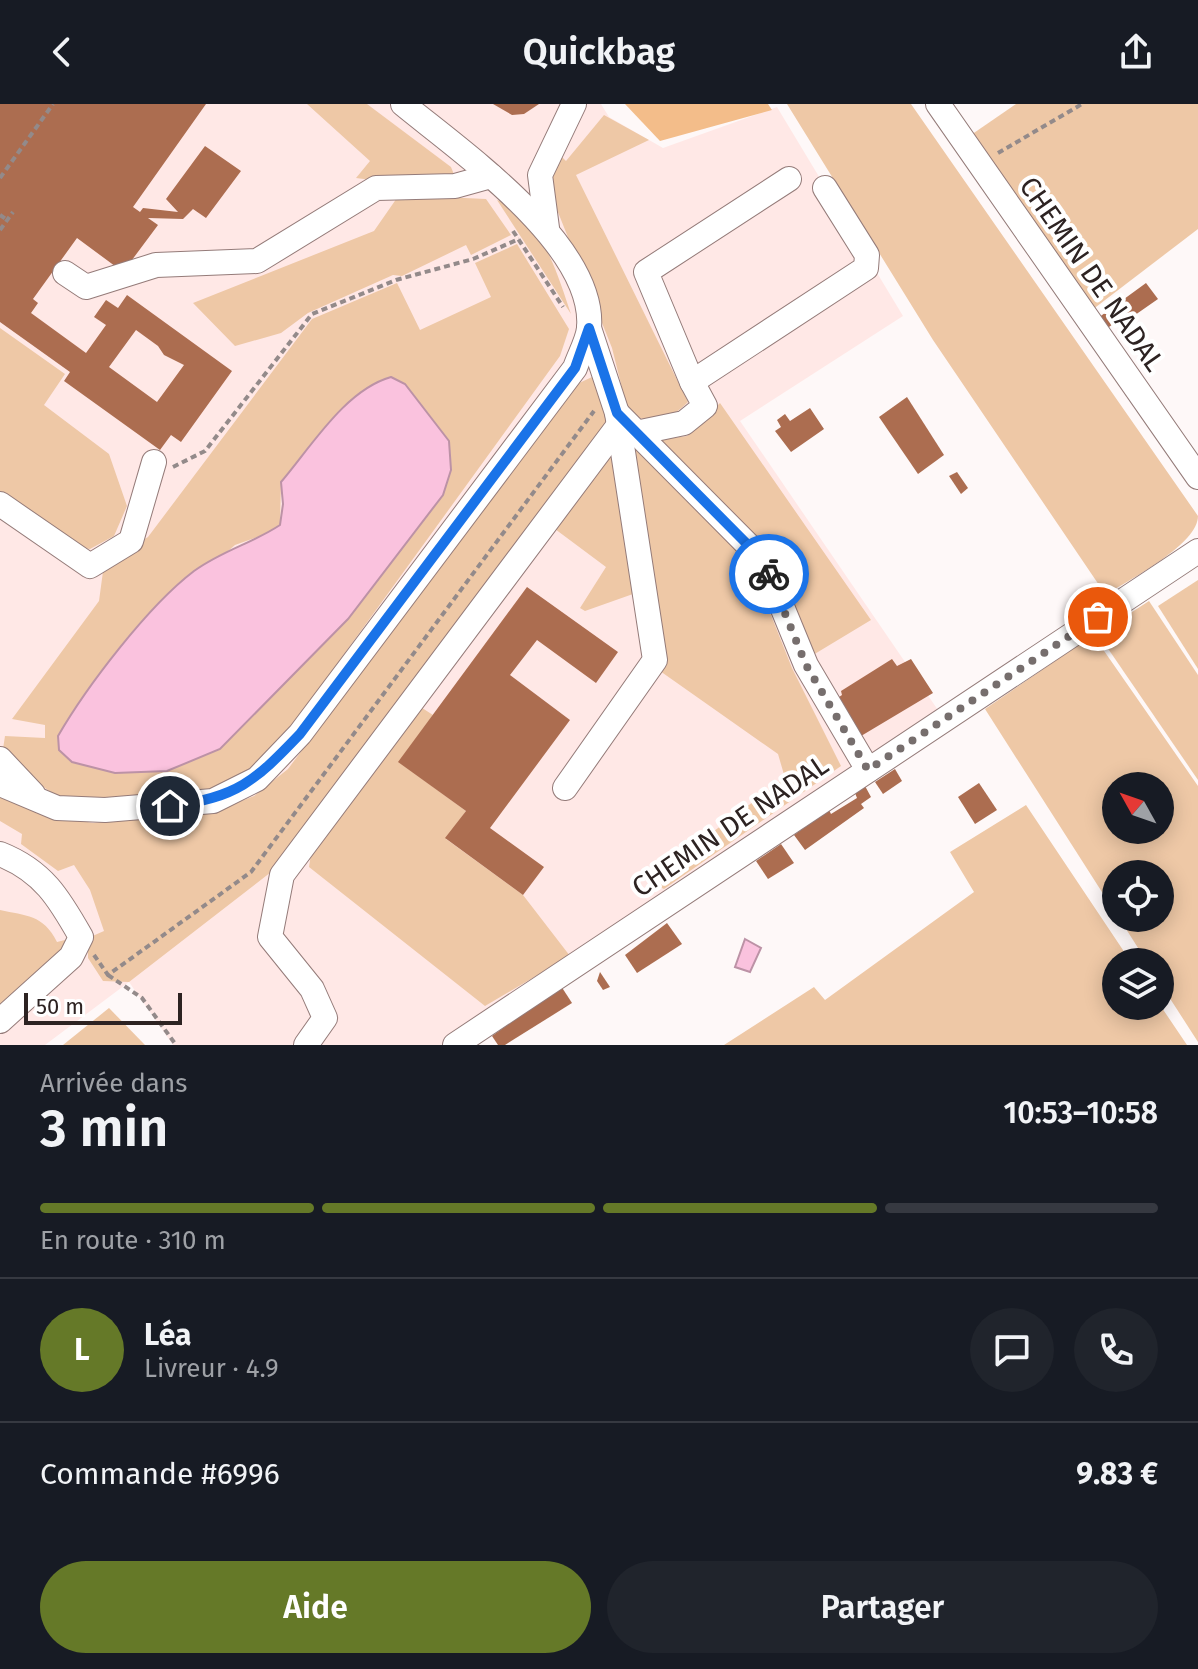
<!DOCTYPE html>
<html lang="fr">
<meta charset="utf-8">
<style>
:root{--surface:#171b24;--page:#20242c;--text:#f1f3f6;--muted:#9ea1a6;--line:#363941;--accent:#657928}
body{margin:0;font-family:"Fira Sans",sans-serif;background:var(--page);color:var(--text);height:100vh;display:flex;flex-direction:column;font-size:30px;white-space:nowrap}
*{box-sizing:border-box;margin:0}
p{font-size:26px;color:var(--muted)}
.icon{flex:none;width:44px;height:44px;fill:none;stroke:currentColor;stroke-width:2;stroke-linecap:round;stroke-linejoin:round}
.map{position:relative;height:941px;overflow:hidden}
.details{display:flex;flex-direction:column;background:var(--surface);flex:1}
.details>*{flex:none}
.needle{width:52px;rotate:310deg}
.buttons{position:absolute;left:1102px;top:668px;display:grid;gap:16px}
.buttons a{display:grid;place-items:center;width:72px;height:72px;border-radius:50%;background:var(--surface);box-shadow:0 4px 20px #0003;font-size:40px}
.scale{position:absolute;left:24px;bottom:20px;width:158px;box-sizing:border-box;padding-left:8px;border:4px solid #2d2322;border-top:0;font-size:22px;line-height:28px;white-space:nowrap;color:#2d2322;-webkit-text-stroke:6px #fff;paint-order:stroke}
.pin{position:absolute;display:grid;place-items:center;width:68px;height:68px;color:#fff;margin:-34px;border:4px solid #fff;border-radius:50%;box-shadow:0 2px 8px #0007}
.courier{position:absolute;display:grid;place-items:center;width:80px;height:80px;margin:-40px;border:6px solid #1a73e8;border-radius:50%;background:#fff;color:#222;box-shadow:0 2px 10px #0007}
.overview em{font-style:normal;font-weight:600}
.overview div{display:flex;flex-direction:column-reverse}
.overview{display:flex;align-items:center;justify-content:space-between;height:136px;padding:0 40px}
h1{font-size:52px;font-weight:600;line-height:60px}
.bar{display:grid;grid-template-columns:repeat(4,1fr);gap:12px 8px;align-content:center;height:96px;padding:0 40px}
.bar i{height:10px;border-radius:6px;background:var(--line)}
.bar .active{background:var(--accent)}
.bar p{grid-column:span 4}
.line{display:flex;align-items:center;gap:20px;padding:0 40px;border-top:2px solid var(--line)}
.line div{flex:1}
.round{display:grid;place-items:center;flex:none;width:84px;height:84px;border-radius:42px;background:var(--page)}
.cta{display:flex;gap:16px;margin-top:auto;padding:16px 40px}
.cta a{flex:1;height:92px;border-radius:48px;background:var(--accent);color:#fff;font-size:32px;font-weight:600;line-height:92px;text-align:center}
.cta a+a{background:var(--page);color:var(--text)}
header{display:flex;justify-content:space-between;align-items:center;height:104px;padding:0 40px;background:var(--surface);font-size:36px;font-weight:600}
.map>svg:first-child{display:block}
.built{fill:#ffe8e6}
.green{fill:#eec8a6;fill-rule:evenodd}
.forest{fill:#f3bd8a}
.water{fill:#fac2de;stroke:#bc92a6;stroke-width:2}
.building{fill:#ac6d50;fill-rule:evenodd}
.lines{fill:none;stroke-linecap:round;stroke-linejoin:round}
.minor-casing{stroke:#947b79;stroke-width:26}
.path{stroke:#938a8a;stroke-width:4;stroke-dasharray:6 4;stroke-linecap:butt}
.minor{stroke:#fff;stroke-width:24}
.done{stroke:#766e6d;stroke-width:8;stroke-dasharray:0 14.4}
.route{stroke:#1a73e8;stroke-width:10}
.labels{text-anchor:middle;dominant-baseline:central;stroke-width:8;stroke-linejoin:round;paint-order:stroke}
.street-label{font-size:28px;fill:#2d2322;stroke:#fff}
</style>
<header><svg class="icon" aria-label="back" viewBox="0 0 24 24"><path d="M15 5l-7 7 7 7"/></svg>Quickbag<svg class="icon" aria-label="share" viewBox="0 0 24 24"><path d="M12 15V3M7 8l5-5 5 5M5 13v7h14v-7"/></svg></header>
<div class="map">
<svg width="1198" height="941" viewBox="0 0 1198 941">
<rect width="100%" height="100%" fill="#fef8f8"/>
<path class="built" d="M0 0H601L609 13 663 44 777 3 903 212 740 317 940 609 445 941H173L129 878 45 941H0Z"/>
<g class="green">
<path d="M307 0H367L451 63 455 73 379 77 356 74 370 57Z"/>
<path d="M787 0H911L1198 412C1198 440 1132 474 1109 489L1099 481 933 236Z"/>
<path d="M1016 0H1198V125L1092 206 968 33Z"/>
<path d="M604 11 649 36 576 71 688 298C670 316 651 323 628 308L612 244 548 83 557 48 566 57Z"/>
<path d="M399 91 486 95 511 131 471 151 466 141 402 172 393 171 308 209 281 229 235 242 193 199 374 127Z"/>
<path d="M497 96C541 110 558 172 571 210Z"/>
<path d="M517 140 569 225 560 252 292 622 266 652 238 673 200 690 61 695 39 680 3 645 5 632 45 634V621L12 615 99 497 104 460 148 433 312 215 397 179 420 226 491 193 475 159ZM405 280 448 337 350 513 220 645 164 667 115 669 72 658 59 646 58 632 127 536 235 441 266 430 280 421 281 378Z"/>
<path d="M0 224 65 270 44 301 109 350 127 402 114 432 90 445 67 442 0 393Z"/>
<path d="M592 273 608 309 604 329 284 758 129 878 103 877 88 854V834L104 827 90 786 74 761 58 767 21 740 22 730 0 717V693L51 712 93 719 214 708 254 692 288 665 575 281Z"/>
<path d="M720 299 871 516 808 554 795 511 651 337 687 332Z"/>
<path d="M632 342 739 445 753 466 792 564 841 662 664 785 647 777 785 674 778 650 660 567Z"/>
<path d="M612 346 633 490 585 507 580 504 606 463 555 425Z"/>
<path d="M1198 476V565L1158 502Z"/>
<path d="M1149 497 1198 571V676L1098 530Z"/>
<path d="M1093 531 1198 682V938L1160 879V858H1147L1119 814H1160V770H1116V810L985 605ZM1116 682H1160V726H1116Z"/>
<path d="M419 602 433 611 399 658 466 707 446 735 523 791 570 852 485 902 309 763 311 750Z"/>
<path d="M1026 701 1131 858H1116V902L1160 901 1187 941H724L814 883 825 896 974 788 950 748Z"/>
<path d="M0 806C26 812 43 810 57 838L69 835 70 839 0 907Z"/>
<path d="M109 904 145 941H63Z"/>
</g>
<path class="forest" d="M625 0H768L772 6 660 37Z"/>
<g class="water">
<path d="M391 273 405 280 449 337 451 366 443 391 348 515 220 645 167 667 115 669 72 658 59 646 58 632C87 582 148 502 194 467 223 446 253 439 280 421L283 400 281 378C311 343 345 286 391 273Z"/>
<path d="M745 835 761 844 750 868 735 863Z"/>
</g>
<g class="building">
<path d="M0 0H206L133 103 140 108 143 104 178 108 166 95 205 42 241 67 206 114 193 105 183 115 148 114 158 121 123 168 77 134 33 195 38 199 31 209 86 249 106 221 94 213 106 196 118 204 127 191 232 267 181 338 171 331 160 346 64 277 70 268 0 218ZM136 226 158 242 164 251 184 261 157 298 109 263Z"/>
<path d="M493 0H539L524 10 512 11Z"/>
<path d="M1146 179 1158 195 1125 218 1122 214 1106 225 1098 214Z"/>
<path d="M907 293 944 351 918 370 879 313Z"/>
<path d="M810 304 824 325 791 348 775 327 781 323 777 316 785 310 790 317Z"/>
<path d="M957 368 968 384 961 390 949 372Z"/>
<path d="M527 483 618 548 596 579 537 536 510 571 570 616 490 724 544 763 523 791 445 734 466 707 398 658Z"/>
<path d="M892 555 897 562 911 555 933 589 856 635 833 597 842 591 841 587Z"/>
<path d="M895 665 902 677 883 690 875 678Z"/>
<path d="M979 679 997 706 975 720 958 693Z"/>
<path d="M865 682 871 693 861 700 864 704 805 746 794 731 829 706 831 710 857 694 855 689Z"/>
<path d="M781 740 794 759 768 775 756 757Z"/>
<path d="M667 819 682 840 637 869 625 851Z"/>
<path d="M600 868 610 883 603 886 597 877Z"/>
<path d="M561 882 572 899 505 941H498L492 932Z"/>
</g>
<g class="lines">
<g class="minor-casing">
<g id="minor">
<path d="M938 0 1198 373"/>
<path d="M547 124 540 71 574 0"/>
<path d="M65 169 86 183 156 161 257 157 376 84 455 82 491 72"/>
<path d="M692 278 646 168 789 75"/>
<path d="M617 309 748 441 769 471 806 561 868 666"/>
<path d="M636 329 684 319 705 302 692 278 866 164 867 151 825 84"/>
<path d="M0 400 90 462 131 437 154 358"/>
<path d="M0 655 33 690"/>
<path d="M0 680 57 704 105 706 213 697 257 675 300 630 575 264C579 252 588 236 589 224 596 141 460 47 403 0"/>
<path d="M565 684 655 556 617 309 589 224"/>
<path d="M0 750C43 767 59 794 81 833L71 853 0 917"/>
<path d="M306 941 325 914 312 885 270 833 282 771 619 321"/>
<path d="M455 941 1198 447"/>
</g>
</g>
<g class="path">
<path d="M998 49 1082 0"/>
<path d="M0 74 53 0"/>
<path d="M0 111 7 116"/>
<path d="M0 126 13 108"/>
<path d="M513 127 563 203"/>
<path d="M173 363 205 347 312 210 396 176 473 155 519 135"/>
<path d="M94 851 108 871 251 768 594 307"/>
<path d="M108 871 142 894 176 941"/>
</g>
<use href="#minor" class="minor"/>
</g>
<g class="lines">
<path class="done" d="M769 470 806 561 868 666 1098 513"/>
<path class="route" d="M170 702C237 694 255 677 300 630L575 264 589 224 617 309 748 441 769 470"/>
</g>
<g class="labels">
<g class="street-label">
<text transform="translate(1092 170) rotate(55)">CHEMIN DE NADAL</text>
<text transform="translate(730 722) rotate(-34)">CHEMIN DE NADAL</text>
</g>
</g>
</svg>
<div class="buttons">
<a><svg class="needle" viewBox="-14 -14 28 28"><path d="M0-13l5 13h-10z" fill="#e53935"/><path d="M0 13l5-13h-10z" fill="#9ea1a6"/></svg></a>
<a><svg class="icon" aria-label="locate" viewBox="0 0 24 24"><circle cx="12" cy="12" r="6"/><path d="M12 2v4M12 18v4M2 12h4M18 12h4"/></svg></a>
<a><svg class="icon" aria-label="layers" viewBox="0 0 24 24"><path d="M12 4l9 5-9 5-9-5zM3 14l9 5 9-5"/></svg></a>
</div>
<div class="scale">50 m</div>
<div class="pin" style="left:1098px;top:513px;background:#ea580c"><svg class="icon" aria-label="bag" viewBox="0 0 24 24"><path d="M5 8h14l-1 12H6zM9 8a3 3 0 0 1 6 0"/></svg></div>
<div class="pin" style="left:170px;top:702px;background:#1f2937"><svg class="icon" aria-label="home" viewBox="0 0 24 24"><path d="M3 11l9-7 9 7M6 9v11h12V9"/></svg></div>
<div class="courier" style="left:769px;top:470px"><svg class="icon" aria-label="bike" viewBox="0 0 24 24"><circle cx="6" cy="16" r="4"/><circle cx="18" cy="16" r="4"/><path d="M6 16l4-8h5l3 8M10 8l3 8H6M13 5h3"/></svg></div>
</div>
<section class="details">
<div class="overview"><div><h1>3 min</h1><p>Arrivée dans</p></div><em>10:53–10:58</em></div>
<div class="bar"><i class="active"></i><i class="active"></i><i class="active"></i><i></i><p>En route · 310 m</p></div>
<div class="line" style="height:144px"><b class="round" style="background:var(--accent);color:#fff">L</b><div><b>Léa</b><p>Livreur · 4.9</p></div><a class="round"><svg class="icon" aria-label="chat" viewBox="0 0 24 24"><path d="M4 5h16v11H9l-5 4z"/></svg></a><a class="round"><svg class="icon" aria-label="phone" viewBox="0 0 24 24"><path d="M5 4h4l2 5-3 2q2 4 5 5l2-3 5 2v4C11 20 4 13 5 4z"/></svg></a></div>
<div class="line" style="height:104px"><div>Commande #6996</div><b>9.83 €</b></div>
<div class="cta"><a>Aide</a><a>Partager</a></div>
</section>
